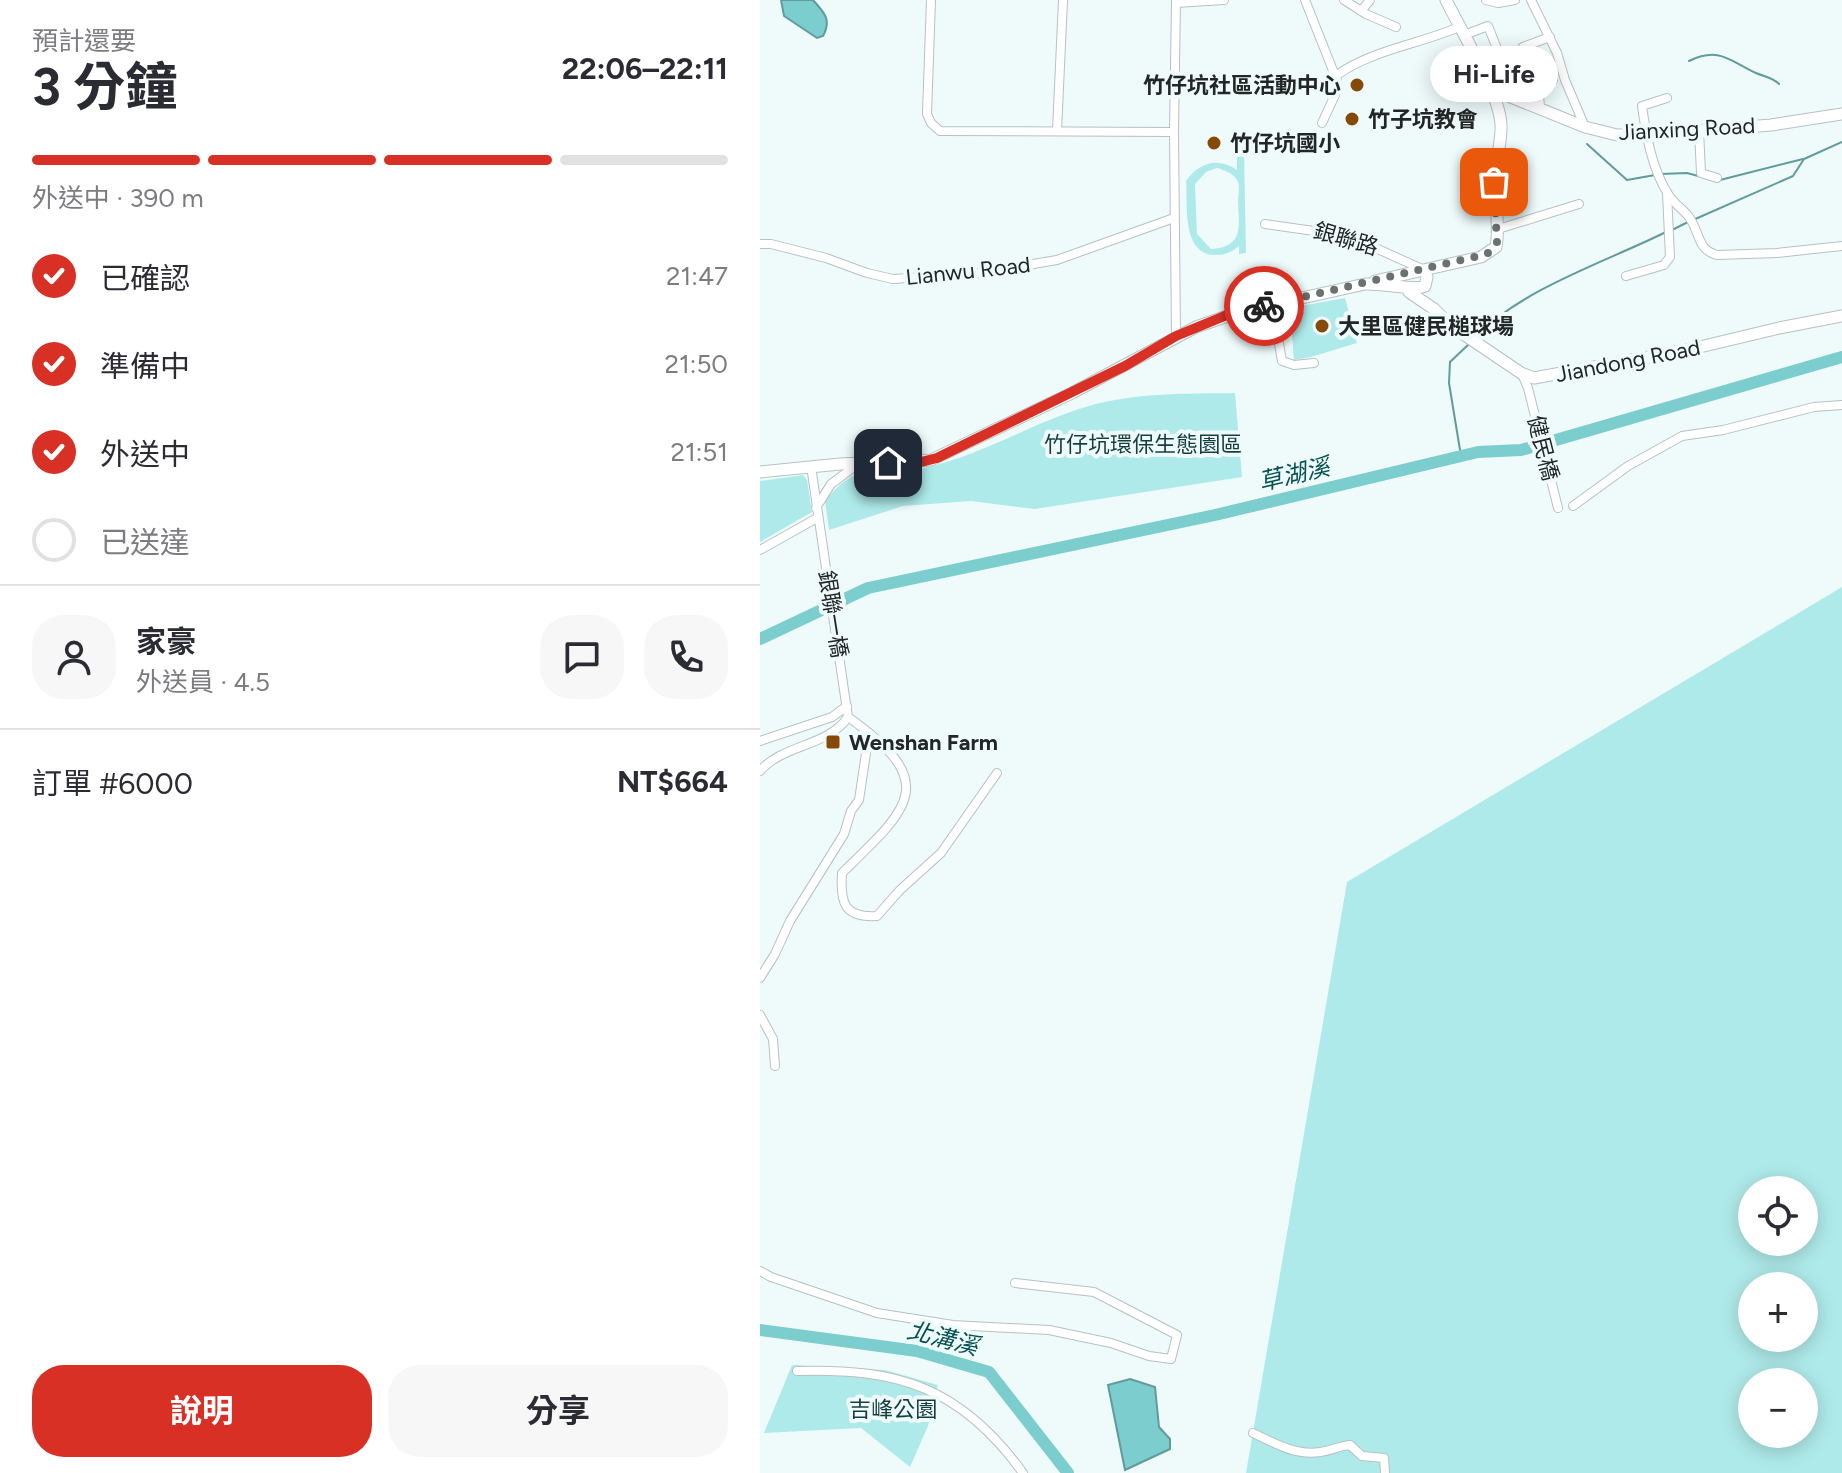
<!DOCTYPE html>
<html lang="zh-TW">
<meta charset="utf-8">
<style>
:root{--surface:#fff;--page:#f7f7f7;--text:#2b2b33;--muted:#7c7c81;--line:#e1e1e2;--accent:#d93025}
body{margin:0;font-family:Figtree,"Noto Sans TC",sans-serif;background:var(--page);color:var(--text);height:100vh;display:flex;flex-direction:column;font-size:30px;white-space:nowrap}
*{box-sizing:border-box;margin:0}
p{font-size:26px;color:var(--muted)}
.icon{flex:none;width:44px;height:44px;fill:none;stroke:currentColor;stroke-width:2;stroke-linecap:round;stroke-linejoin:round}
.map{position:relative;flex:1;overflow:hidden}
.sheet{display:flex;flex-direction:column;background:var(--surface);width:760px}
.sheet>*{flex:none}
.tools{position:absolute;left:978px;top:1176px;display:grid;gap:16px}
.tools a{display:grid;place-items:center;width:80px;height:80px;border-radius:50%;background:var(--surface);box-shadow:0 4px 20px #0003;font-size:40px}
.pin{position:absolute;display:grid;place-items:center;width:68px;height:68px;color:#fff;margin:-34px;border-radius:16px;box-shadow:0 4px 12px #0006}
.courier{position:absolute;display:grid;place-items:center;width:80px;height:80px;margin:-40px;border:6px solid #d93025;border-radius:50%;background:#fff;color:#222;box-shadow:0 2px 10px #0007}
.bubble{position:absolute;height:56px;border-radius:28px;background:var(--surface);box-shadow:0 4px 20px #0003;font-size:26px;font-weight:700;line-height:56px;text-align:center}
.overview em{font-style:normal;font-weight:700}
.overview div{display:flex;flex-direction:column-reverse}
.overview{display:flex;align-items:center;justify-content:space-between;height:136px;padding:0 32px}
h1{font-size:52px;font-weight:700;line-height:60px}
.bar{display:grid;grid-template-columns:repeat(4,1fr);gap:12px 8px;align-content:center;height:96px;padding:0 32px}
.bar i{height:10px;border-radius:6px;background:var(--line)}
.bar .selected{background:var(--accent)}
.bar p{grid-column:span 4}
.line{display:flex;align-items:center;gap:20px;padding:0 32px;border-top:2px solid var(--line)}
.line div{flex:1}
.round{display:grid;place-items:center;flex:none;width:84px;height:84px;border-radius:32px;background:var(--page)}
ol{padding:0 32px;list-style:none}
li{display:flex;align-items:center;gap:24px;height:88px}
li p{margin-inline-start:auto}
li .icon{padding:8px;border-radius:50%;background:var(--accent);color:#fff;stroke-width:4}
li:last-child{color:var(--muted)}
li i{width:44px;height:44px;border:4px solid var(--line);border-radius:50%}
.primary-button{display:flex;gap:16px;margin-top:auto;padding:16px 32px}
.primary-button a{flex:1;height:92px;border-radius:32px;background:var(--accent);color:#fff;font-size:32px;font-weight:700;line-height:92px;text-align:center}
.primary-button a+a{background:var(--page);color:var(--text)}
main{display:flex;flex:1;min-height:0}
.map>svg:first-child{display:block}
.green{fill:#afeaea;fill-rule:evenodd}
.water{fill:#7ccdce;stroke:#619b9c;stroke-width:2}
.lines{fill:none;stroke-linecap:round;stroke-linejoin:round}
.stream{stroke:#619b9c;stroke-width:2}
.river{stroke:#7ccdce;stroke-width:12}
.street-casing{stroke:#b6c1c1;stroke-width:10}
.secondary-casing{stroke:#b6c1c1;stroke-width:13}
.street{stroke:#fff;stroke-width:8}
.secondary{stroke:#fff;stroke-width:11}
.done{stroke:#6a7171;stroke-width:8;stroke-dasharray:0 14.4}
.route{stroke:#d93025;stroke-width:10}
.poi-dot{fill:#864908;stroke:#effbfb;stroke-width:3}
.labels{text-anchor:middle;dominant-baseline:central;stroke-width:8;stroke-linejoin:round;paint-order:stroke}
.poi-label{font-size:22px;font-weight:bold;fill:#222626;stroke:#effbfb;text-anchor:start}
.street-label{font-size:22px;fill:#222626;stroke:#effbfb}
.park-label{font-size:22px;fill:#153d3d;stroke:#effbfb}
.water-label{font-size:24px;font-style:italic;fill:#055152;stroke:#effbfb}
</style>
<main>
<section class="sheet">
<div class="overview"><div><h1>3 分鐘</h1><p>預計還要</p></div><em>22:06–22:11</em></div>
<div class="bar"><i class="selected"></i><i class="selected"></i><i class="selected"></i><i></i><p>外送中 · 390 m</p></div>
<ol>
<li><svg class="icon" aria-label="check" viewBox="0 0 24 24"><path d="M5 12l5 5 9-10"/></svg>已確認<p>21:47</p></li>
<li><svg class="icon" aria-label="check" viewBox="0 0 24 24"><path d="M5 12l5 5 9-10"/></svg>準備中<p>21:50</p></li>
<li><svg class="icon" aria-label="check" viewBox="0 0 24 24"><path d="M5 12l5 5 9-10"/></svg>外送中<p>21:51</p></li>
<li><i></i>已送達</li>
</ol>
<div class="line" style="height:144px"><a class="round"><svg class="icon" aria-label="person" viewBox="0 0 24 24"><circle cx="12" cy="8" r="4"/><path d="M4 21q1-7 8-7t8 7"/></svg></a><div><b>家豪</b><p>外送員 · 4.5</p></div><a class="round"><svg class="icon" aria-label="chat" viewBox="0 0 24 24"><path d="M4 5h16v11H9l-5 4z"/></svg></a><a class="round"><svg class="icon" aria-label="phone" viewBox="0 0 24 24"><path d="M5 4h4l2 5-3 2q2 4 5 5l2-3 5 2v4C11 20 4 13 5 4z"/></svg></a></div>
<div class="line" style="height:104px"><div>訂單 #6000</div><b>NT$664</b></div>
<div class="primary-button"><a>說明</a><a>分享</a></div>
</section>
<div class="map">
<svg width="1082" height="1473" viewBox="0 0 1082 1473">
<rect width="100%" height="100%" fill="#effbfb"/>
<g class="green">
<path d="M477 152H484L486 253 479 254V246C472 252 465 255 456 255 421 255 428 204 426 181 439 162 458 157 477 170ZM457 168C464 170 475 174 478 182 480 187 478 197 478 202 479 227 484 247 451 249L437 234 435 184 446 172Z"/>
<path d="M585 298 597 343 551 357 534 360 530 308Z"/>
<path d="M475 393 482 477 275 509 211 501 143 506 69 530 65 501C101 456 117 478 164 468 221 456 273 422 329 406 377 392 426 394 475 393Z"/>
<path d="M43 475 47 480 52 512 0 542V481Z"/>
<path d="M1082 587V1473H486L587 882ZM992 1190H1044V1242H992ZM992 1286H1044V1338H992ZM992 1382H1044V1434H992Z"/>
<path d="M32 1365 125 1370 178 1385 168 1426 150 1467 101 1428 4 1433Z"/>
</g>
<g class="water">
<path d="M21 0H53C64 12 72 20 63 36L57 38 24 16Z"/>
<path d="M370 1379 395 1387 399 1427 410 1439V1449L365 1470 348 1385Z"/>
</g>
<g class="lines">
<g class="stream">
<path d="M929 61C959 46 970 61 996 73 1005 77 1012 77 1019 84"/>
<path d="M827 144 867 180 895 175"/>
<path d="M901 174 927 173 942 177"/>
<path d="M960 180 1043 159"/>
<path d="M933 220 1033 176 1044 159 1082 142"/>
<path d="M912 230 928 222"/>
<path d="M716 336C766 287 843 263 906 232"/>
<path d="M701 456 689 383 690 362 709 344"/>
</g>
<g class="river">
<path d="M0 639 108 588 455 515 718 452 761 450 1082 357"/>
<path d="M0 1330 157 1351 229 1372 308 1473"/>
</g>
<g class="street-casing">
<g id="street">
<path d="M171 0 167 114 171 123 180 131 414 132"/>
<path d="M545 0 576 78"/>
<path d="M584 0 606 14 636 27"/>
<path d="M726 0 738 3 755 0"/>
<path d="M771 0 797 53 805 80 825 127"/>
<path d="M416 3 464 0"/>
<path d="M601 11 610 0"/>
<path d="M704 35 728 26 738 51 716 61"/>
<path d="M776 80H793"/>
<path d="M778 80 780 108"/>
<path d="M907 98 882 106C886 135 892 169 908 194 914 204 923 209 929 217 940 232 937 250 957 255L1017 253 1082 246"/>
<path d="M766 102 768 69 763 47 790 37"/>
<path d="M562 123 575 95 577 75C612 50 660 44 699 27"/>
<path d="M939 130 941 173 957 178"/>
<path d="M297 131 303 0"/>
<path d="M505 224 589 236 662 269"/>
<path d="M738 229 819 204"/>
<path d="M0 244H11L66 258 107 273 133 279 214 274 297 260 414 218"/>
<path d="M866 276 904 265 910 257 907 193"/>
<path d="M512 304 522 361 534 365 554 363"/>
<path d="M416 336 414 132 416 0"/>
<path d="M762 374 768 388 798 508"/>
<path d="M813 506 868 466 922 436 963 430 1054 407 1082 405"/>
<path d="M56 508 71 484 98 464"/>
<path d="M0 550 57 518"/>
<path d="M88 717C181 783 150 807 82 873 80 903 84 918 117 916L140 890 181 853 237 773"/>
<path d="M0 741 72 717 87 706"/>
<path d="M0 771C23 744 68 747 88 717L51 466"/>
<path d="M0 978 15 954 30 921 84 834 91 811 99 800 109 733"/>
<path d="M0 1015 13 1039 15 1066"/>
<path d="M0 1271 11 1277 117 1313 193 1325 289 1330 351 1343 389 1356 411 1359 417 1335 334 1292 255 1283"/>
<path d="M37 1371C138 1368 201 1387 263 1473"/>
<path d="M493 1433C514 1443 536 1456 560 1452 570 1451 579 1446 590 1445L602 1456 624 1458 625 1473"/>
</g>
</g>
<g class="secondary-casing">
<g id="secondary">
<path d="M731 89 825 127 857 135H885L1011 125 1082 114"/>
<path d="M615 281 721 257 736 247C740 226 735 206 735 185 734 165 742 144 741 124 739 92 701 31 686 0"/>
<path d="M649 292 674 309 690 325 761 373 774 378 927 350 1019 328 1082 316"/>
<path d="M0 472 80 464 171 460 312 393 436 327 479 312 605 284C621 283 656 291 665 286L667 277"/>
</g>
</g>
<use href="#street" class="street"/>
<use href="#secondary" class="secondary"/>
</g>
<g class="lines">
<path class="done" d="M504 306 727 254 737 243 734 182"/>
<path class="route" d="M128 463 161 462 177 458 365 366 416 336 467 315 504 306"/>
</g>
<g class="poi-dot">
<circle cx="597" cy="85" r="8"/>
<circle cx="592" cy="119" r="8"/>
<circle cx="454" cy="143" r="8"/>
<circle cx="562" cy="326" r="8"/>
<rect x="65" y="734" width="16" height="16" rx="4"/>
</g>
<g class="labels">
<g class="poi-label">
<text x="581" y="85" text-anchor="end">竹仔坑社區活動中心</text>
<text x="608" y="119">竹子坑教會</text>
<text x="470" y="143">竹仔坑國小</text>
<text x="578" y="326">大里區健民槌球場</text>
<text x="89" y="742">Wenshan Farm</text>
</g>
<g class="street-label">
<text transform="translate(927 129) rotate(-3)">Jianxing Road</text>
<text transform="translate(586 239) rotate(16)">銀聯路</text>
<text transform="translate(208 271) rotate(-6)">Lianwu Road</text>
<text transform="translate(868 361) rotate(-11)">Jiandong Road</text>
<text transform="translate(783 448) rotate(76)">健民橋</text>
<text transform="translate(73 614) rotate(81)">銀聯一橋</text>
</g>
<g class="park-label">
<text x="383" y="444">竹仔坑環保生態園區</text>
<text x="133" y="1409">吉峰公園</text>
</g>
<g class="water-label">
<text transform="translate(534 474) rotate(-13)">草湖溪</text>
<text transform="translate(183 1338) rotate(14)">北溝溪</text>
</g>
</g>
</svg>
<div class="tools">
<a><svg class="icon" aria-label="locate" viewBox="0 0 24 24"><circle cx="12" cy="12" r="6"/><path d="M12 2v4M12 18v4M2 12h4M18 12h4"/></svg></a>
<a>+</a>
<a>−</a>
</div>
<div class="pin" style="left:734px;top:182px;background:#ea580c"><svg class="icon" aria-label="bag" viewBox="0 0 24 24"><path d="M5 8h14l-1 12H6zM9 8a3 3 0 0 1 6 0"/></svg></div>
<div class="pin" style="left:128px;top:463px;background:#1f2937"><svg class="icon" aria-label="home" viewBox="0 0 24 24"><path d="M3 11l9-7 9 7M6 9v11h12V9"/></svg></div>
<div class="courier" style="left:504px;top:306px"><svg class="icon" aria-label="bike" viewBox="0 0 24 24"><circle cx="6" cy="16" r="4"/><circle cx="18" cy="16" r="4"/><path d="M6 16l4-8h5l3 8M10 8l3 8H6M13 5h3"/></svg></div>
<div class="bubble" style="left:670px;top:46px;width:128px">Hi-Life</div>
</div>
</main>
